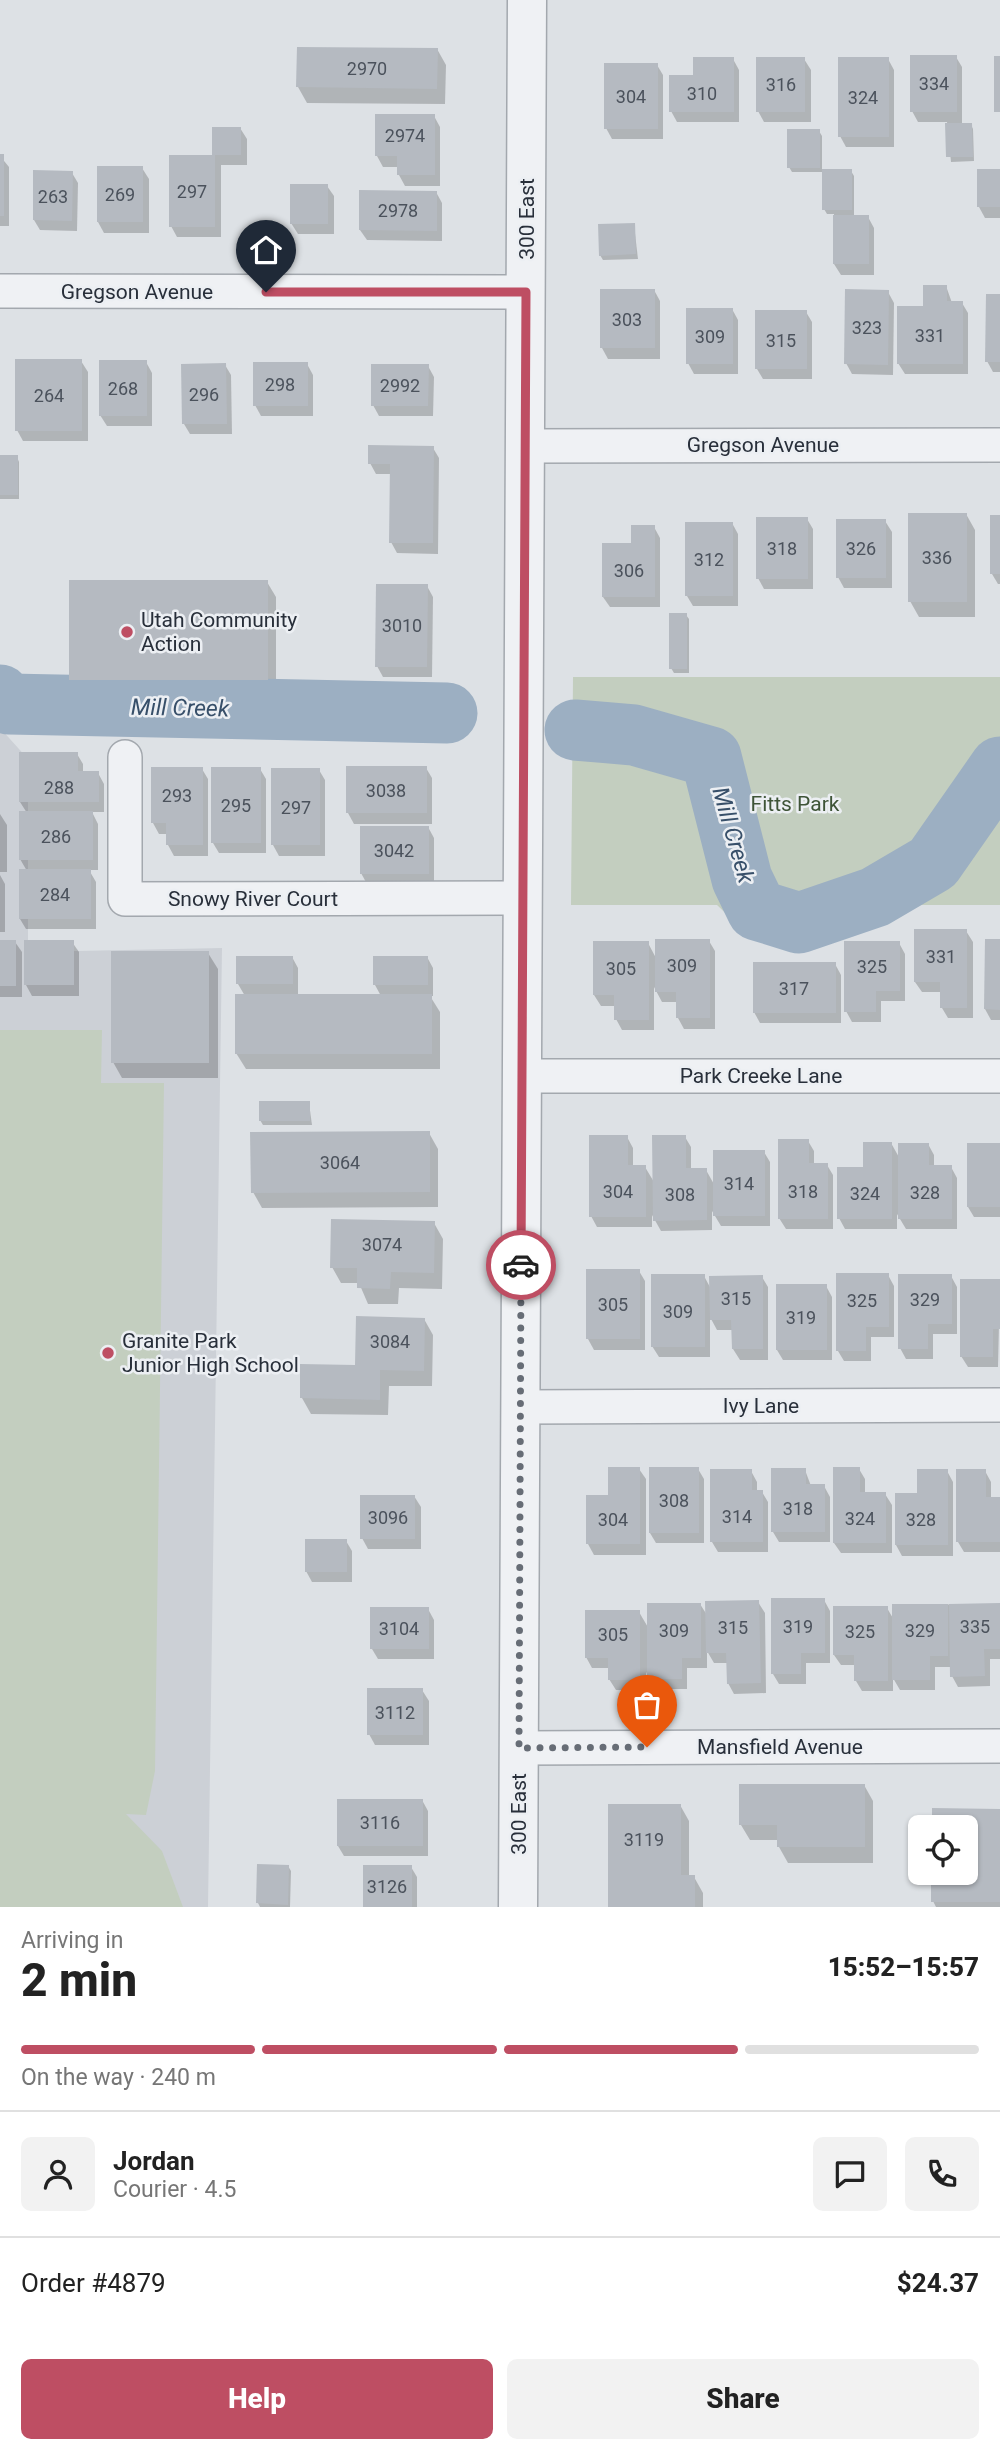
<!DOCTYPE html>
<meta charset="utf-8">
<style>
:root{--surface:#fff;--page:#f2f2f2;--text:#222;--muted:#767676;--line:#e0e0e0;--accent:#be4e63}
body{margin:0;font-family:Roboto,sans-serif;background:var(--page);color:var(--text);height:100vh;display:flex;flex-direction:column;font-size:26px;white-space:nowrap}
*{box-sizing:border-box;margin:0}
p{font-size:23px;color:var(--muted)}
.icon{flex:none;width:38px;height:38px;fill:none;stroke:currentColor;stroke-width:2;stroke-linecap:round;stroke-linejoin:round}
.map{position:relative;height:1907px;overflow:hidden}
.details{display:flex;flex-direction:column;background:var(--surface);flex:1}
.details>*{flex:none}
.tools{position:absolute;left:908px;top:1815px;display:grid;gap:14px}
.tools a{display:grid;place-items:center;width:70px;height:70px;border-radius:10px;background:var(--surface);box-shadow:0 2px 5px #0004;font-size:35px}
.pin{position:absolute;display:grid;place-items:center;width:60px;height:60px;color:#fff;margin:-72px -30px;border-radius:50% 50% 50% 0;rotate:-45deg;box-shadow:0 0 7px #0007}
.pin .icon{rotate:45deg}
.courier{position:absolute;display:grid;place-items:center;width:70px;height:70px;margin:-35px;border:5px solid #be4e63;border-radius:50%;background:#fff;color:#222;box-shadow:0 2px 9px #0007}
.headline em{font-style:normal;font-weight:800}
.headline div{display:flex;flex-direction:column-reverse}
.headline{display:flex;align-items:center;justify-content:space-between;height:119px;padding:0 21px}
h1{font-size:46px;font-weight:800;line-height:52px}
.bar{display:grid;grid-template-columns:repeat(4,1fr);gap:10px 7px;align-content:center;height:84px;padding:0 21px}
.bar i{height:9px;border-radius:5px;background:var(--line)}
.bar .selected{background:var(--accent)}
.bar p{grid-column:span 4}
.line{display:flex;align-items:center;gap:18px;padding:0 21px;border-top:2px solid var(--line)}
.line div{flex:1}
.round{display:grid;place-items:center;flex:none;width:74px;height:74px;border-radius:10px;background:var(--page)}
.primary-button{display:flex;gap:14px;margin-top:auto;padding:14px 21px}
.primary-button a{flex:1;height:80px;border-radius:10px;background:var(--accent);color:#fff;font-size:28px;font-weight:800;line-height:80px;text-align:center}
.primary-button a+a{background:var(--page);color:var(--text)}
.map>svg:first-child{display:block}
.built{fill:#ccd0d6}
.green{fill:#c3cebf}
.shadow{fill:#0003}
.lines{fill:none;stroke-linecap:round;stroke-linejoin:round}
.river{stroke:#9cafc2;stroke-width:61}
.building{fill:#b5bac1}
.minor-casing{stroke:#a3a8ae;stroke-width:36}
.tertiary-casing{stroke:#a3a8ae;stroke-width:41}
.minor{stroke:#eff1f4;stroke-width:33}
.tertiary{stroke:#eff1f4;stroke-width:38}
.done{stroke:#676d76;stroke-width:7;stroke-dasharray:0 12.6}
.route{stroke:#be4e63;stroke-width:9}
.poi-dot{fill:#be4e63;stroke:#eceff3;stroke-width:2.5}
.labels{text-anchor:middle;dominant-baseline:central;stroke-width:5;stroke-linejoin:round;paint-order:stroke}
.number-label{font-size:18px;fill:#4b525c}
.street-label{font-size:21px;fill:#282f3a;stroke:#eceff3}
.poi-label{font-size:21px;fill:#282f3a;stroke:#eceff3;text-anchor:start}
.park-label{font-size:21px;fill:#3e5437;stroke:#eceff3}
.water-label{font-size:23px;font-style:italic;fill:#374f69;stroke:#eceff3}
</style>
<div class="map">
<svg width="1000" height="1907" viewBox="0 0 1000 1907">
<rect width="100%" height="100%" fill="#dde1e5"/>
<path class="built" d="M0 728 28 759V952L222 948 208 1907H0Z"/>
<g class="green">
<path d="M573 677H1000V905H889L783 942 743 930 717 905H571Z"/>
<path d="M0 1030H102L101 1083H164L155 1771 146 1815 126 1814 162 1851 183 1907H0Z"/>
</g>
<g class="shadow">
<path d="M437 49 446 65 445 104 307 103 298 87Z"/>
<path d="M956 57 962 67V125H971L973 129 974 161 951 162 947 122H918L912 111Z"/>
<path d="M733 59 739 70V122H677L671 111 695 77Z"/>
<path d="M804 59 811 70V122H764L758 111Z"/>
<path d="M888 59 894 70V147H846L840 136Z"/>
<path d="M657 65 663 75V139H612L606 128Z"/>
<path d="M434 116 440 127V186H405L399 175V167H383L377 156Z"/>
<path d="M214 128H240L247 139V165H221V237H177L171 226 214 157Z"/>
<path d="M819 131 822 136V171H851L854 176V217H868L874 228V275H841L834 264V214H827L824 209V172H792L789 167Z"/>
<path d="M0 156 9 167V226H0Z"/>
<path d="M142 168 149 179V233H104L98 222Z"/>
<path d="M1000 170V218H985L979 207Z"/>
<path d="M72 173 78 183 77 231 40 230 34 220Z"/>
<path d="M327 186 334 196V234H298L291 223Z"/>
<path d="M436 192 442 203V241L367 240 360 230Z"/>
<path d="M634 225 638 259 603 260 600 255Z"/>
<path d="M946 286 952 303H962L968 313V374H905L898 363 925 308Z"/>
<path d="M602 290H654L660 301V359H608L602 348Z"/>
<path d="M888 292 894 303 893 375 852 374 846 363Z"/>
<path d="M1000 295V372H993L987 361Z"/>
<path d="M732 309 738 320V374H694L688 363Z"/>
<path d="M806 312 812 322V379H763L757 369Z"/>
<path d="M81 361 88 372V441H23L17 430Z"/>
<path d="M146 362 152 373V426H107L100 415Z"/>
<path d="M307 364 313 375V416H261L255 405Z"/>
<path d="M225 365 231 375 232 434H190L184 424Z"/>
<path d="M428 366 434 377 433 416H379L373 405Z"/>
<path d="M433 448 439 458 438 554 397 553 391 542 392 474H376L370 463Z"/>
<path d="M0 457H17L19 462V499H0Z"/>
<path d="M966 514 975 530V617H919L910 601Z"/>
<path d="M1000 517V584H998L992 574Z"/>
<path d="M807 519 813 529V589H764L758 578Z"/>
<path d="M885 521 892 532V588H844L838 577Z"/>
<path d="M732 523 738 534V606H693L687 596Z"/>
<path d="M654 527 660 538V607H610L603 597 633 545Z"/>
<path d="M267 582 276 597V696H80L71 680Z"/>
<path d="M427 586 433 597 432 677H383L377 666Z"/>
<path d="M686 615 689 619V673H674L671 668Z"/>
<path d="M77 754 83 764V773H98L104 784V812H92L98 824V870H89L96 882V929H26L20 919 27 871 20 859 27 813 20 802Z"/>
<path d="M426 768 432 778V824H354L348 813Z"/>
<path d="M153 769H202L208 779V856H174L168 845V834H159L153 823Z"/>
<path d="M260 769 266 779V853H219L213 843Z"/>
<path d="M319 770 325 780V856H279L273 845Z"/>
<path d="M0 814 7 825V872H0Z"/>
<path d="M428 827 434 838V884H367L361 873Z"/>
<path d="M0 875 5 884V932H0Z"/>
<path d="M966 931 973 942V1018H948L942 1008V992H922L915 982Z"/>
<path d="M709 941 715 951V1029H684L678 1018V1002H662L654 987V1030H622L616 1019V1006H601L594 995 648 943 656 958Z"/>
<path d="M1000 941V1020H991L985 1009Z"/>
<path d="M0 942H15L22 952V997H0Z"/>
<path d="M72 942 79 952V996H32L26 985Z"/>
<path d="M899 943 905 954V1001H881V1022H852L846 1011Z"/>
<path d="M208 953 218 969V1078H122L113 1062Z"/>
<path d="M292 957 298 968V996H381L375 985 427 957 433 968V996H430L440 1012V1069H246L236 1053 245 996 238 984Z"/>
<path d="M835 964 841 975V1023H760L754 1012Z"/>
<path d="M309 1103 312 1125H263L260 1120Z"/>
<path d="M429 1133 438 1149V1207L262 1208 253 1192Z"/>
<path d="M627 1137 633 1148V1167H645L654 1182 685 1137 691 1147V1170H706L715 1186 764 1152 770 1162V1226H721L712 1211V1230L661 1231 652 1215V1227H597L591 1216Z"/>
<path d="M808 1141 814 1151V1165H827L833 1175V1229H786L779 1218Z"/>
<path d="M891 1143 900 1159 928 1144 934 1155V1167H951L957 1178V1229H906L897 1214V1229H845L839 1218 864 1169Z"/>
<path d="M1000 1144V1217H974L968 1207Z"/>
<path d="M434 1223 443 1239 442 1289 399 1288 398 1304H368L359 1283H341L332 1267Z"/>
<path d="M639 1271 645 1281V1350H594L588 1339Z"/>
<path d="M888 1275 894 1286V1337H871V1361H844L838 1351Z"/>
<path d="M704 1276 711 1289 762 1277 768 1287V1360H740L733 1349V1330H717L710 1317V1357H659L652 1346Z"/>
<path d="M951 1276 957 1287V1334H933V1359H906L900 1348Z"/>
<path d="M1000 1281 998 1367H968L961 1356Z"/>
<path d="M826 1286 832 1297V1360H783L777 1350Z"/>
<path d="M424 1319 433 1335 432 1386H389L388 1415 311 1414 302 1398 357 1367Z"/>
<path d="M639 1469 646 1479V1555H594L588 1544 609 1496Z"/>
<path d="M698 1469 704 1479V1543H656L650 1533Z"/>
<path d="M859 1469 865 1479V1494H885L892 1505V1553H841L834 1543Z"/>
<path d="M805 1470 811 1486H824L830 1497V1542H779L773 1532Z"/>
<path d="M751 1471 757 1482V1492H762L768 1502V1552H718L712 1542Z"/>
<path d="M947 1471 953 1482V1556H902L896 1545V1495H919Z"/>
<path d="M985 1471 991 1482V1499H1000V1552H964L958 1542Z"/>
<path d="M414 1496 421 1507V1549H368L362 1538Z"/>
<path d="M346 1541 352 1551V1582H312L306 1571Z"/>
<path d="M824 1600 830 1611V1663H806V1684H779L773 1674Z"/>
<path d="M758 1602 765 1613 766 1693 734 1694 728 1683V1663H714L707 1651V1668H687V1689H655L646 1672V1690H616L609 1679V1668H592L586 1657 639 1612 649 1629 700 1604 707 1615Z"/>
<path d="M1000 1604V1659H990V1686L958 1687 952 1676V1667H935V1690H900L893 1678V1691H862L856 1681V1665H841L834 1655 887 1608 894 1620V1605Z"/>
<path d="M428 1609 434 1620V1659H378L372 1649Z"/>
<path d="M422 1690 429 1701V1745H375L369 1734Z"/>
<path d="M864 1785 873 1801V1863H788L779 1847V1840H750L741 1825Z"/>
<path d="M422 1800 428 1811V1856H344L338 1846Z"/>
<path d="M680 1805 689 1821V1877H694L703 1893V1907H610Z"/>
<path d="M1000 1810V1907H936L933 1901 966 1872V1827H933Z"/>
<path d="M288 1866 291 1871 290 1907H260L258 1903Z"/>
<path d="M411 1867 417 1877V1907H365Z"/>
</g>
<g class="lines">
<g class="river">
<path d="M0 695 9 704 447 713"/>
<path d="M575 730 634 735 711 757 742 879 757 910 799 923 875 897 933 863 1000 767"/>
</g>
</g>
<g class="building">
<path d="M297 47 438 48 437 89 296 87Z"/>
<rect x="910" y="55" width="47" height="57"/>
<rect x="994" y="56" width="6" height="56"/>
<path d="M693 57H734V112H669V75H693Z"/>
<rect x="756" y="57" width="49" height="55"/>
<rect x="838" y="57" width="51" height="80"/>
<rect x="604" y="63" width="54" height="66"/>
<path d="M375 114H435V175H397V156H375Z"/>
<path d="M945 123H972L973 157H946Z"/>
<path d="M212 127H241V155H215V227H169V155H212Z"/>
<rect x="787" y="129" width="33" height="39"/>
<rect x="0" y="154" width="4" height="62"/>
<rect x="97" y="166" width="46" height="56"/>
<rect x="822" y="169" width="30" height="41"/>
<rect x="977" y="169" width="23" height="38"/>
<path d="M33 170 73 171 72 221 33 220Z"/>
<rect x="290" y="184" width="38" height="40"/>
<path d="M359 190 437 191V231L359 230Z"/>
<rect x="833" y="215" width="36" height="49"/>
<path d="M635 223 636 254 599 256 598 224Z"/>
<path d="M923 285H947V301H963V364H897V306H923Z"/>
<rect x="600" y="289" width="55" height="59"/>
<path d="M845 289 889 290 888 365 844 364Z"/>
<path d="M986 294H1000V362H985Z"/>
<rect x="686" y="308" width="47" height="56"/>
<rect x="755" y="310" width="52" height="59"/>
<rect x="15" y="359" width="67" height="72"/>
<rect x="99" y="360" width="48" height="56"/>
<rect x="253" y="362" width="55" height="44"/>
<path d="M226 363 227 424H182L181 364Z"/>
<path d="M371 364H429L428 406H371Z"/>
<path d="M368 445 434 446 433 543H389L390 464H368Z"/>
<rect x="0" y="455" width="18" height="40"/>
<rect x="908" y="513" width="59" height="89"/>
<rect x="990" y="515" width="10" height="59"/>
<rect x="756" y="517" width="52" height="62"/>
<rect x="836" y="519" width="50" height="59"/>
<rect x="685" y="522" width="48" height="74"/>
<path d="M631 525H655V597H602V543H631Z"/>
<rect x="69" y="580" width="199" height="100"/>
<path d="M376 584H428L427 667H375Z"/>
<rect x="669" y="613" width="18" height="56"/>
<path d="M19 752H78V771H99V802H19Z"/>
<rect x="346" y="766" width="81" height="47"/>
<path d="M151 767H203V845H166V823H151Z"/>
<rect x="211" y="767" width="50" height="76"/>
<rect x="271" y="768" width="49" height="77"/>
<rect x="19" y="811" width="74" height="49"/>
<rect x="360" y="826" width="69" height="48"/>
<rect x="19" y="869" width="72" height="50"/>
<path d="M914 929H967V1008H940V982H914Z"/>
<path d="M655 939H710V1018H676V992H655Z"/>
<path d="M985 939H1000V1010L984 1009Z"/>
<rect x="0" y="940" width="16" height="46"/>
<rect x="24" y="940" width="50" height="45"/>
<path d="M593 941H649V1020H614V995H593Z"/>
<path d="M844 941H900V991H876V1012H844Z"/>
<rect x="111" y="951" width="98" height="112"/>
<rect x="236" y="956" width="57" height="28"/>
<rect x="373" y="956" width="55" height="29"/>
<rect x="753" y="962" width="83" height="51"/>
<rect x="235" y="994" width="197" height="60"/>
<rect x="259" y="1101" width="51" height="20"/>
<path d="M430 1131V1192L251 1193 250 1132Z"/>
<path d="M589 1135H628V1165H646V1217H589Z"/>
<path d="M652 1135H686V1168H707V1220L653 1221Z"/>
<path d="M778 1139H809V1163H828V1219H778Z"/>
<path d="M863 1142H892V1219H837V1167H863Z"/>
<path d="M898 1143H929V1165H952V1219H898Z"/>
<rect x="967" y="1143" width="33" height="64"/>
<rect x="713" y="1150" width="52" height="66"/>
<path d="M331 1219 435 1221 434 1273 391 1272 390 1289 357 1288V1268H330Z"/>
<rect x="586" y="1269" width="54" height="70"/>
<path d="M836 1273H889V1327H866V1351H836Z"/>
<rect x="651" y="1274" width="54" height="73"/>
<path d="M898 1274H952V1324H928V1349H898Z"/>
<path d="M763 1275V1349H732L731 1320H710L709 1276Z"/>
<path d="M960 1279H1000V1329H993V1357H960Z"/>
<rect x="776" y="1284" width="51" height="66"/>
<path d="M356 1316 425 1318 424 1371 380 1370V1400L300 1398V1364L355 1365Z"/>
<path d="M608 1467H640V1544H586V1495H608Z"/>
<rect x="649" y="1467" width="50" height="66"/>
<path d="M833 1467H860V1492H886V1543H833Z"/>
<path d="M771 1468H806V1484H825V1532H771Z"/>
<path d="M710 1469H752V1490H763V1542H710Z"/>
<path d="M917 1469H948V1545H895V1493H917Z"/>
<path d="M956 1469H986V1497H1000V1542H956Z"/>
<rect x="360" y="1495" width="55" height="44"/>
<rect x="305" y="1539" width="42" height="33"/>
<path d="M771 1598H825V1653H801V1674H771Z"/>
<path d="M759 1600 761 1683 727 1684 726 1653H706L705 1601Z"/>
<path d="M647 1603H701V1658H682V1679H647Z"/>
<path d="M1000 1603V1649H984L985 1676 950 1677 949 1604Z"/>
<path d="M892 1604H948V1656H930V1680H892Z"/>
<path d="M833 1606H888V1681H854V1655H833Z"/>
<rect x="370" y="1607" width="59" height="42"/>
<path d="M585 1610H640V1680H608V1658H585Z"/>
<rect x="367" y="1688" width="56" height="47"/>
<path d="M739 1784H865V1847H777V1825H739Z"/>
<rect x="337" y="1799" width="86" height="47"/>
<path d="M608 1804H681V1875H695V1907H608Z"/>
<path d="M932 1808 1000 1809V1902H931V1872H966V1827H932Z"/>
<path d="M257 1864 289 1865 288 1905 256 1903Z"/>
<rect x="363" y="1865" width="49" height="42"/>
</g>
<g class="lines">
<g class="minor-casing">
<g id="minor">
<path d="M0 291 526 292"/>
<path d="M526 446 1000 445"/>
<path d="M125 757V899L523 898"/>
<path d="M522 1076H1000"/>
<path d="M521 1407 1000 1405"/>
<path d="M519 1748 1000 1746"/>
</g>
</g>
<g class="tertiary-casing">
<path id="tertiary" d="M518 1907 527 0"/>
</g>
<use href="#minor" class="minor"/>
<use href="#tertiary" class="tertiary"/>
</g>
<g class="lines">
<path class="done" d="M521 1265 519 1748 647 1747"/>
<path class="route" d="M266 292H526L521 1265"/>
</g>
<g class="poi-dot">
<circle cx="127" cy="632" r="7"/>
<circle cx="108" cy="1353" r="7"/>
</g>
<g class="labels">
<g class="number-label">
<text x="367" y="68">2970</text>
<text x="934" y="83">334</text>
<text x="781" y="84">316</text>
<text x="702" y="93">310</text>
<text x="631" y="96">304</text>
<text x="863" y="97">324</text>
<text x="405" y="135">2974</text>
<text x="192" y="191">297</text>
<text x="120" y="194">269</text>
<text x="53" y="196">263</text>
<text x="398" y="210">2978</text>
<text x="627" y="319">303</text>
<text x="867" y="327">323</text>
<text x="930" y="335">331</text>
<text x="710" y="336">309</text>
<text x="781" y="340">315</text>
<text x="280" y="384">298</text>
<text x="400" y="385">2992</text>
<text x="123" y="388">268</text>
<text x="204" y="394">296</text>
<text x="49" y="395">264</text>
<text x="782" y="548">318</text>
<text x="861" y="548">326</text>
<text x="937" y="557">336</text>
<text x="709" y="559">312</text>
<text x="629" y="570">306</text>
<text x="402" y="625">3010</text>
<text x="59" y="787">288</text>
<text x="386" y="790">3038</text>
<text x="177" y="795">293</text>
<text x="236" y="805">295</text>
<text x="296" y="807">297</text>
<text x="56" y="836">286</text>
<text x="394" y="850">3042</text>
<text x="55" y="894">284</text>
<text x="941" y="956">331</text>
<text x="682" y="965">309</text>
<text x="872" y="966">325</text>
<text x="621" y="968">305</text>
<text x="794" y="988">317</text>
<text x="340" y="1162">3064</text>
<text x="739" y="1183">314</text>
<text x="618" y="1191">304</text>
<text x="803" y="1191">318</text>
<text x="925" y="1192">328</text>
<text x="865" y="1193">324</text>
<text x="680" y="1194">308</text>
<text x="382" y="1244">3074</text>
<text x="736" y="1298">315</text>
<text x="925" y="1299">329</text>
<text x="862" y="1300">325</text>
<text x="613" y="1304">305</text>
<text x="678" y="1311">309</text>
<text x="801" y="1317">319</text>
<text x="390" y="1341">3084</text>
<text x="674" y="1500">308</text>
<text x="798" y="1508">318</text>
<text x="737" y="1516">314</text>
<text x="388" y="1517">3096</text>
<text x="860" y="1518">324</text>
<text x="613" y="1519">304</text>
<text x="921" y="1519">328</text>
<text x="798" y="1626">319</text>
<text x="975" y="1626">335</text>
<text x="733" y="1627">315</text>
<text x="399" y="1628">3104</text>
<text x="674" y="1630">309</text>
<text x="920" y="1630">329</text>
<text x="860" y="1631">325</text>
<text x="613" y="1634">305</text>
<text x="395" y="1712">3112</text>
<text x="380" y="1822">3116</text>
<text x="644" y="1839">3119</text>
<text x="387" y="1886">3126</text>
</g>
<g class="street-label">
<text transform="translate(527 219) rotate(-90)">300 East</text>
<text x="137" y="292">Gregson Avenue</text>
<text x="763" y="445">Gregson Avenue</text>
<text x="253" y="899">Snowy River Court</text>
<text x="761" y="1076">Park Creeke Lane</text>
<text x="761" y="1406">Ivy Lane</text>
<text x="780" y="1747">Mansfield Avenue</text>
<text transform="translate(519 1814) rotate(-90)">300 East</text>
</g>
<g class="poi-label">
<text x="141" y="620">Utah Community<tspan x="141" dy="24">Action</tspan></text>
<text x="122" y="1341">Granite Park<tspan x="122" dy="24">Junior High School</tspan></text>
</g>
<g class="park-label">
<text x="795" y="804">Fitts Park</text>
</g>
<g class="water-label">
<text transform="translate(180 708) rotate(1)">Mill Creek</text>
<text transform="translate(733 835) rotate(74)">Mill Creek</text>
</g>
</g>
</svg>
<div class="tools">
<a><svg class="icon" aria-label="locate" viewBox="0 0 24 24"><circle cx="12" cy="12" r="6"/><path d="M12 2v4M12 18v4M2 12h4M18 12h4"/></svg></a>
</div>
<div class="pin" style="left:647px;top:1747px;background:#ea580c"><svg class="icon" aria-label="bag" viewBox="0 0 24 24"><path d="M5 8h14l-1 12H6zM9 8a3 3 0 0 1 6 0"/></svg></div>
<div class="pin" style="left:266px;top:292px;background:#1f2937"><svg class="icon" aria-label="home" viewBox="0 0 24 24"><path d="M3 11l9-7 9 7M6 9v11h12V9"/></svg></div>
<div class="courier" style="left:521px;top:1265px"><svg class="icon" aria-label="car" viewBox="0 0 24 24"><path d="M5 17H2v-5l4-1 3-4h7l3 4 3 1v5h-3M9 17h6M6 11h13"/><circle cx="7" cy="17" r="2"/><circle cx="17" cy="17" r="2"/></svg></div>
</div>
<section class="details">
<div class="headline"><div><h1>2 min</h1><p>Arriving in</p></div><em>15:52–15:57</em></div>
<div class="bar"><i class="selected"></i><i class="selected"></i><i class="selected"></i><i></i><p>On the way · 240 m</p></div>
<div class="line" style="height:126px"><a class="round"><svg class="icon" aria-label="person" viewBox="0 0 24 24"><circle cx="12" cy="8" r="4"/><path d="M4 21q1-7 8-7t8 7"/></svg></a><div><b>Jordan</b><p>Courier · 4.5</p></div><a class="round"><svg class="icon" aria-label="chat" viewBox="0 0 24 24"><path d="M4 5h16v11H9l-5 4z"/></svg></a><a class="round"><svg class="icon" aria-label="phone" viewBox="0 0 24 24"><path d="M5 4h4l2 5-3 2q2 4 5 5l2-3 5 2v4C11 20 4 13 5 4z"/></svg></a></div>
<div class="line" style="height:91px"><div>Order #4879</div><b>$24.37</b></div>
<div class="primary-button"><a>Help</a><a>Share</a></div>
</section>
